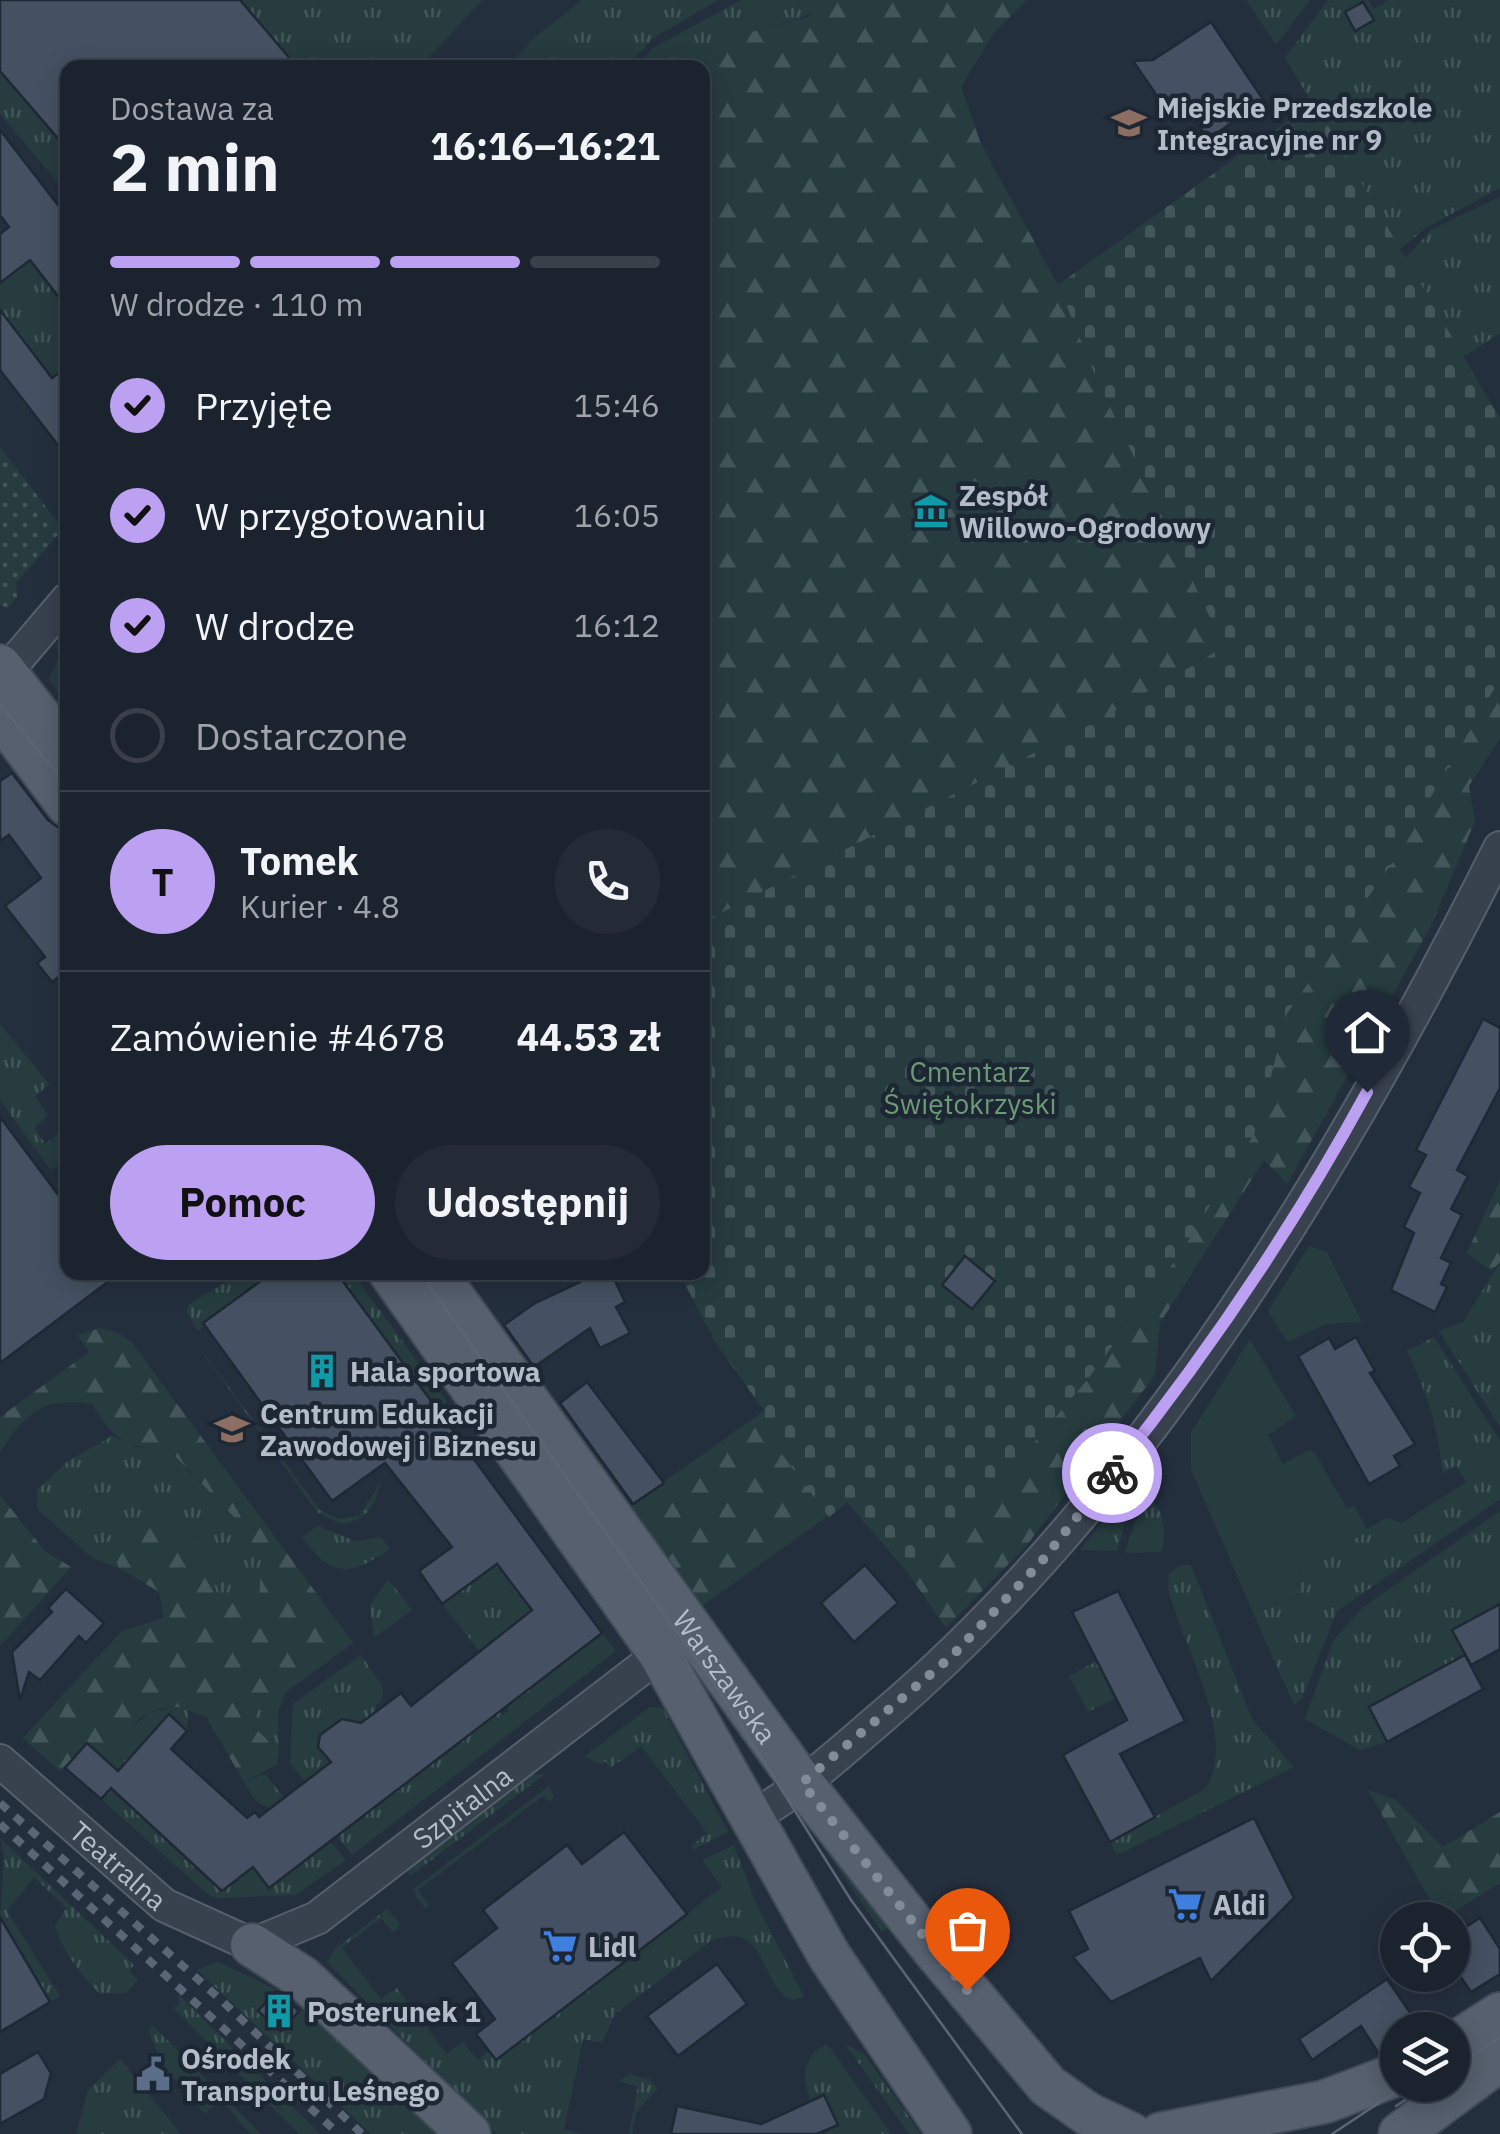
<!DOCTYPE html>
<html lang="pl">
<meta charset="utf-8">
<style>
:root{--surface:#1b232e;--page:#242b36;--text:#f1f3f6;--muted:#a0a4aa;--line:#39404a;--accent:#bca0f2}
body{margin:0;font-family:"IBM Plex Sans",sans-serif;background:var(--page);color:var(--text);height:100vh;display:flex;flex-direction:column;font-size:38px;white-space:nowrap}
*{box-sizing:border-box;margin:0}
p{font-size:32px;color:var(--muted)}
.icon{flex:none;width:55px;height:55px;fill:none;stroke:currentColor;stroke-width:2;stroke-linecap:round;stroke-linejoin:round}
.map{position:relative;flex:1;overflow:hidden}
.details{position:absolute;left:60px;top:60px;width:650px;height:1220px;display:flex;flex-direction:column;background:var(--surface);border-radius:20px;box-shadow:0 5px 25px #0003,0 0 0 2px var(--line)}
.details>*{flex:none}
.fabs{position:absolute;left:1380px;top:1902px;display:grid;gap:20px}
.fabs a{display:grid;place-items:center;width:90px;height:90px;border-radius:50%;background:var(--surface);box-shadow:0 5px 25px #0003,0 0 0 2px var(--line);font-size:50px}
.pin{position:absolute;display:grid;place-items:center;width:85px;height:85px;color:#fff;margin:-102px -42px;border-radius:50% 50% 50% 0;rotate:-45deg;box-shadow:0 0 10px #0007}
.pin .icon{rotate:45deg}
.courier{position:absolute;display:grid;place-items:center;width:100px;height:100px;margin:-50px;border:8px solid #bca0f2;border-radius:50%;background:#fff;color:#222;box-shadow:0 2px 12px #0007}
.head em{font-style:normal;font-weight:800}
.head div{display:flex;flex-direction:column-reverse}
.head{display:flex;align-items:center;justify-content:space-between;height:170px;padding:0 50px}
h1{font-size:65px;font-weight:800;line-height:75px}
.bar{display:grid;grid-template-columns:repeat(4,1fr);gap:15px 10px;align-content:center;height:120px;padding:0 50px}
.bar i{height:12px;border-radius:8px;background:var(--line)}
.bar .selected{background:var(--accent)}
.bar p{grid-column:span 4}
.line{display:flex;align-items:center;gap:25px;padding:0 50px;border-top:2px solid var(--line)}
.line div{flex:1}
.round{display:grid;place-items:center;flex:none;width:105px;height:105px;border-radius:52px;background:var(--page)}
ol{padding:0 50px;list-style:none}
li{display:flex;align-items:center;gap:30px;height:110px}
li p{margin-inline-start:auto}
li .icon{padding:10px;border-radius:50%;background:var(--accent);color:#111;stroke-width:4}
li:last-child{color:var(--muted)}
li i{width:55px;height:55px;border:5px solid var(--line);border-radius:50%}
.primary-button{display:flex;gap:20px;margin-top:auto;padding:20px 50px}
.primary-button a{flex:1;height:115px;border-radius:60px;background:var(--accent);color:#111;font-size:40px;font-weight:800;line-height:115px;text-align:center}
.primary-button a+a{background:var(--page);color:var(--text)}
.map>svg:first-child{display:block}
.grass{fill:url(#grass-tufts)}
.forest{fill:url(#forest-firs)}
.cemetery{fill:url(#cemetery-stones)}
.park{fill:#263c3f}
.garden{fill:url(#garden-dots)}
.building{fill:#455162;stroke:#1f2835;stroke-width:2.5}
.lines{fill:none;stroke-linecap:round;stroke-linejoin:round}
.minor-casing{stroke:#565f6c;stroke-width:36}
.major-casing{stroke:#414a57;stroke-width:46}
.minor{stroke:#38414e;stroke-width:32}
.major{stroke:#56606e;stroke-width:42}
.tram{stroke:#5a6575;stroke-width:2.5}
.rail{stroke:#5a6575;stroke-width:8;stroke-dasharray:10 10;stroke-linecap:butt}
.done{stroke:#828b98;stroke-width:10;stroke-dasharray:0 18}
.route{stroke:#bca0f2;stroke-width:12}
.labels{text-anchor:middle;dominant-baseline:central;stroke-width:9;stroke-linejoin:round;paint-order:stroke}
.poi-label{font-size:28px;font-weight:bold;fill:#b4bcc9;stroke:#1d2633;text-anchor:start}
.park-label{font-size:28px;fill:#6b9a76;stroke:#1d2633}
.street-label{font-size:28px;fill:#b4bcc9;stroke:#1d2633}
</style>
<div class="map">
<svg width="1500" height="2134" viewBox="0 0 1500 2134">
<defs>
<pattern id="grass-tufts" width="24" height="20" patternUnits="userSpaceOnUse" patternTransform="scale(2.5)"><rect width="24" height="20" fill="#263c3f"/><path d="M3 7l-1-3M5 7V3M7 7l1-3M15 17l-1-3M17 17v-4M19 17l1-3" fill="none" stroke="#435659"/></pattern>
<pattern id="forest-firs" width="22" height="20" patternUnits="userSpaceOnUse" patternTransform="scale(2.5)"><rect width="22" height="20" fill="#263c3f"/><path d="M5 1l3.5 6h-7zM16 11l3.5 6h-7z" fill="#435659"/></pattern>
<pattern id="cemetery-stones" width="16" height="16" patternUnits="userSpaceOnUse" patternTransform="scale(2.5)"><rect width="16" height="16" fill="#263c3f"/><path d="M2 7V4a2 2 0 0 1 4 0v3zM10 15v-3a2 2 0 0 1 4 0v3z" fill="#435659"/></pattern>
<pattern id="garden-dots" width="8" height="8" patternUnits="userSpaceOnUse" patternTransform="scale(2.5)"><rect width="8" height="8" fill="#263c3f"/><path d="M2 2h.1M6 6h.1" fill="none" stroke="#435659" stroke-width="1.8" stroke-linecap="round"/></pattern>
</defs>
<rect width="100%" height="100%" fill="#242f3e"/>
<g class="grass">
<path d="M240 0H482L419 68 297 67Z"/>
<path d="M582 0H718L655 37 625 67H509L534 38Z"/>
<path d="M741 0H819L811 13 798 19 748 33 678 67 636 68 653 48Z"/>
<path d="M1246 0H1310L1276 45Z"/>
<path d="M1328 0H1368L1374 9 1389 0H1500V188L1427 227 1400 249 1285 58Z"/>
<path d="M0 71 67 150V193L0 114Z"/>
<path d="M1500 197V333L1462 358 1405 259 1431 230Z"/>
<path d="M30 260 67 309V378H52L0 310V283Z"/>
<path d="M67 632V704L49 679 61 653 55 647Z"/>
<path d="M0 1024 49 1084 35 1097 48 1115 35 1128 45 1144 61 1132 67 1141V1160L51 1170 0 1100Z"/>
<path d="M1500 1262V1427L1439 1331 1463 1322Z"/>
<path d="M242 1273H273L198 1331 187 1312 189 1304Z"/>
<path d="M336 1273 354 1275 447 1402 439 1416Z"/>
<path d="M191 1336 320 1510 338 1519 359 1516 381 1482C375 1505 367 1521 341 1524L317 1512Z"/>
<path d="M1434 1337 1500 1441V1499L1337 1611 1302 1699 1294 1705 1253 1613 1297 1596 1300 1565 1387 1518 1402 1523 1466 1482 1456 1465 1443 1474C1438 1428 1427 1392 1407 1351Z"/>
<path d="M112 1436 137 1447 167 1449 236 1519 262 1560 260 1597 221 1606 203 1550 108 1542 119 1568 94 1559 37 1509 38 1489 67 1462Z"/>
<path d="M1145 1494C1165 1509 1166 1529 1162 1552L1125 1553Z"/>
<path d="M1131 1499 1117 1551 1080 1550 1119 1502Z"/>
<path d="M1500 1511V1604L1453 1630 1465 1655 1369 1707 1387 1742 1360 1750 1305 1719 1333 1641 1362 1608Z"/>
<path d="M318 1526 355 1541 381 1537 390 1549C350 1576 332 1579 302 1537Z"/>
<path d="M497 1564 532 1610 480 1652 442 1604Z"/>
<path d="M1181 1565H1191L1252 1719 1294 1767 1117 1855 1110 1842 1205 1789C1240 1738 1180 1640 1168 1588L1169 1573Z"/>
<path d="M388 1579 412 1610 374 1638 370 1605Z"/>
<path d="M602 1633 616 1651 352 1855 337 1836 499 1712 503 1715 509 1710 505 1706Z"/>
<path d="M361 1655 383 1687 382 1700 376 1705 375 1716 355 1732 342 1719 320 1735 317 1746 334 1760 305 1782 290 1763 293 1704Z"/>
<path d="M1097 1661 1116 1698 1088 1712 1069 1676Z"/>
<path d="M286 1692 278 1711 279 1751 254 1727V1696Z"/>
<path d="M179 1707 188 1710 187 1731 169 1715 123 1799 222 1891 253 1867 269 1888 330 1841 346 1860 295 1895 218 1898 210 1896 101 1799 122 1775 87 1743 116 1744C136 1722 149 1708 179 1707Z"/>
<path d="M650 1707 663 1708 728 1832 694 1849 691 1846 707 1833 641 1746 610 1768 606 1761 600 1765 585 1756Z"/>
<path d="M265 1774 284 1798 270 1809 256 1801 244 1782Z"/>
<path d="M528 1774H545L409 1877 408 1865Z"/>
<path d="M549 1786 554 1797 549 1802 543 1796 418 1890 430 1907H424L412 1890Z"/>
<path d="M0 1838 134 1965 129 1971 138 1980 126 1993 100 1994C81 1975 63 1952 55 1926L66 1908 34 1877 7 1911 60 1996 50 2002 0 1917 4 1855Z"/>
<path d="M819 1841 891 1926 882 1932Z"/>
<path d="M734 1845 756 1903 804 1997 792 2000C759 1987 768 1917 711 1941L615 2014 602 2043 583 2039 564 2129 581 2134H497L327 1962 335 1949 387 1909 400 1923 397 1930 393 1932 381 1918 342 1948 381 1999 397 1988 447 2054 463 2042 478 2060 489 2051 496 2060 722 1887 702 1860Z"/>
<path d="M218 1962 277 1990 259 2011 281 2031 299 2011H309L437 2134H371L197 1970Z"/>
<path d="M178 1994 320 2134H299L173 2008 179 2005Z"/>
<path d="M153 2026 261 2134H251L220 2100 205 2114C182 2089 158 2064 149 2030Z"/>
<path d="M827 2044 891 2134H825L837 2124 824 2096 811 2101C801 2078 802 2056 827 2044Z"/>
<path d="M845 2044 864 2054 921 2134H909Z"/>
<path d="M120 2059 181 2134H76L88 2090Z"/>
<path d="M630 2074 649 2079 657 2089 636 2113 632 2134H629L638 2086 618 2081Z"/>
</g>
<g class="forest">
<path d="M819 0H1027L993 34 961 87 981 144 1058 285 1314 102 1500 419V738L1469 786 1475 821 1432 924 1287 1184 1264 1160 1160 1323 1155 1375 1027 1545 946 1628 906 1570 847 1502 695 1611 623 1511 764 1411 716 1343 679 1273 702 1272V68L678 67 748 33 808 17Z"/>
<path d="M1500 1180V1262L1491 1271 1467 1253Z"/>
<path d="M100 1328 118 1333 133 1344 353 1643 286 1692 254 1697V1727L279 1751 277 1765 244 1782 206 1717 179 1707 160 1708 140 1718 116 1744H87L61 1772 23 1738 122 1631 164 1618 159 1592 119 1568 108 1542 139 1516 184 1525 203 1550 221 1606 259 1597 262 1560 236 1519 168 1449C123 1447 115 1441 92 1404 41 1398 28 1411 0 1452V1417L89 1352 77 1335Z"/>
<path d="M0 1495 45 1551 71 1567 0 1646Z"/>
<path d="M1368 1790 1395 1799 1443 1847 1500 1812V1883L1441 1920Z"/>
</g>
<path class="cemetery" d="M1314 102 1500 419V679L1392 863 1286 1015 1259 1126 1180 1254 1088 1379 993 1491 906 1570 848 1502 829 1517 755 1418 764 1410 716 1343 679 1273 702 1272 703 922 1101 719 1224 647 1095 375 1058 285Z"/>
<g class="park">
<path d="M1309 1246 1327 1252 1362 1322 1326 1324 1287 1342 1268 1311Z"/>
<path d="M1250 1339 1296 1416 1268 1435 1283 1464 1309 1450 1315 1453 1347 1509 1354 1505 1368 1532 1300 1565 1297 1596 1253 1613 1191 1469V1433Z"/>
<path d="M1488 1560 1499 1583 1496 1592 1476 1602 1463 1575Z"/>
</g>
<path class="garden" d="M0 447 63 529 16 583 17 597 8 608 0 605Z"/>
<g class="building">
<path d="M0 0H240L298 68H68V150L0 71Z"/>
<path d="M1363 2 1374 20 1355 31 1345 12Z"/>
<path d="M1211 22 1264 101 1208 139 1189 112 1175 122 1133 61 1153 60Z"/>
<path d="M0 130 68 218V309L30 260 0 283V234L9 227 0 215Z"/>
<path d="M0 310 52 378 68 366V458L0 370Z"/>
<path d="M12 773 48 820 68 834V985L60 976 52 982 37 963 45 957 5 906 41 878 9 835 0 841V781Z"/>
<path d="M1483 1019 1500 1028V1088L1457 1170 1468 1176 1451 1209 1462 1215 1441 1258 1451 1263 1441 1284 1447 1287 1435 1312 1391 1290 1414 1233 1404 1227 1420 1193 1409 1187 1426 1155 1416 1150Z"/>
<path d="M0 1117 68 1208V1272H121L0 1363Z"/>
<path d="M965 1256 995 1281 972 1309 942 1285Z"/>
<path d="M273 1272H336L602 1633 269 1888 253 1867 222 1891 111 1788 101 1799 65 1768 87 1743 118 1771 169 1714 187 1731 171 1749 247 1818 255 1812 259 1817 331 1762 318 1747 320 1735 342 1719 361 1723 401 1693 411 1706 532 1610 497 1564 442 1604 419 1571 452 1547 385 1463 332 1501 203 1323Z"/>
<path d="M601 1272H611L625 1302 616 1307 630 1333 600 1348 590 1328 534 1367 504 1325 535 1303Z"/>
<path d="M1356 1337 1375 1371 1370 1373 1415 1444 1394 1456 1400 1466 1369 1484 1298 1356 1329 1338 1335 1349Z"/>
<path d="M587 1382 664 1483 633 1504 560 1403Z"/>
<path d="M865 1565 898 1603 854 1642 821 1603Z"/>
<path d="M66 1589 104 1623 86 1643 79 1636 40 1680 29 1672 20 1700 12 1652 52 1612 48 1608Z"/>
<path d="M1118 1591 1185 1721 1120 1754 1155 1817 1110 1842 1063 1755 1127 1720 1072 1612Z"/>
<path d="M1500 1604V1649L1471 1665 1452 1630Z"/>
<path d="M1465 1655 1483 1689 1387 1742 1369 1707Z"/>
<path d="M1254 1818 1294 1898 1211 1981 1200 1958 1111 2002 1073 1957 1088 1949 1069 1911Z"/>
<path d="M624 1832 687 1914 496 2060 476 2034 495 2019 452 1963 497 1928 483 1910 567 1845 582 1864Z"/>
<path d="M0 1917 50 2002 0 2032Z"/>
<path d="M1480 1918 1500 1949V1974L1471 1992 1452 1964V1936Z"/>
<path d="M717 1964 747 2004 678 2056 647 2016Z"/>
<path d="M1387 1979 1422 2030H1398V2042L1379 2054 1361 2026 1312 2060 1299 2039Z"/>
<path d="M276 1991 299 2011 281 2031 258 2011Z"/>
<path d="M38 2052 51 2073 44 2099 0 2124V2074Z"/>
<path d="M824 2095 838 2125 817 2134H671L677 2106 761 2124Z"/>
</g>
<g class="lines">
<g class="minor-casing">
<g id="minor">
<path d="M0 679 68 599"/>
<path id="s1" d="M0 1761 164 1905 252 1945 317 1918 660 1654"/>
<path d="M753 1817C800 1790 842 1751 883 1716 1148 1490 1345 1157 1500 848"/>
</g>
</g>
<g class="major-casing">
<g id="major">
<path d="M0 666 68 752"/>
<path d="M0 715 68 805"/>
<path d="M390 1272 660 1654 830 1957 950 2134"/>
<path id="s2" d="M435 1272 802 1783 934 1950 1048 2086 1088 2114 1131 2134"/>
<path d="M252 1945 303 1978 469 2134"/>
<path d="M1452 2045 1500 2014"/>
<path d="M1161 2134 1324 2102 1398 2074"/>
<path d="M1400 2134 1500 2060"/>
</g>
</g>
<use href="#minor" class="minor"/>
<use href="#major" class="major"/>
<g class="tram">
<path d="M0 704 68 787"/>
<path d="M419 1272 720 1692 851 1900 1022 2134"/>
<path d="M1452 2069 1500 2037"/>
<path d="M1396 2106 1428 2085"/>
<path d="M1332 2134 1406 2085"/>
</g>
<g class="rail">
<path d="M0 1803 220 1999 362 2134"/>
<path d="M0 1824 339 2134"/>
</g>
</g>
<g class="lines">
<path class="done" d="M967 1990 802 1783 952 1656 1042 1561 1112 1473"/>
<path class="route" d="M1112 1473C1207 1354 1294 1226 1367 1092"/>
</g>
<defs>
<g id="school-bare" transform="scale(2.7)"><path d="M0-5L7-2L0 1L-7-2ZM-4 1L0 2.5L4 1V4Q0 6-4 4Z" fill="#8d6e63" stroke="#1d2633" stroke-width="2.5" paint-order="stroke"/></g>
<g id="museum-bare" transform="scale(2.7)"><path d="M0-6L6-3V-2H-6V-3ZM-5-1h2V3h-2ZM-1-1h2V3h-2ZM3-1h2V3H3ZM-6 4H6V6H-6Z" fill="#0f9aa8" stroke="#1d2633" stroke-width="2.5" paint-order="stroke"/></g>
<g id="building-bare" transform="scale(2.7)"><path d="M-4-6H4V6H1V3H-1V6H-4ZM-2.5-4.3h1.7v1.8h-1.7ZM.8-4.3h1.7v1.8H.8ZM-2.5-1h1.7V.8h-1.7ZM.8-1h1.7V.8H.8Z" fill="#0f9aa8" stroke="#1d2633" stroke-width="2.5" paint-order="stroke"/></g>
<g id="supermarket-bare" transform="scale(2.7)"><path d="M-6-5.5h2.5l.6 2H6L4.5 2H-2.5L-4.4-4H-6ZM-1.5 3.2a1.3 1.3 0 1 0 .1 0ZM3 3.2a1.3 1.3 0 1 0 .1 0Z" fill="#3f7fe0" stroke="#1d2633" stroke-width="2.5" paint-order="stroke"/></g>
<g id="civic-bare" transform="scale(2.7)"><path d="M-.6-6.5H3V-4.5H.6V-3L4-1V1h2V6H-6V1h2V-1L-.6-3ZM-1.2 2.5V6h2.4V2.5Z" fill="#5c6f8a" stroke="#1d2633" stroke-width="2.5" paint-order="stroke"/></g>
</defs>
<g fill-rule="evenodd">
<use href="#school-bare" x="1129" y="123"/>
<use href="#museum-bare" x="931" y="511"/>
<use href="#building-bare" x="322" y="1371"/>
<use href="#school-bare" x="232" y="1429"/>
<use href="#supermarket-bare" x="1185" y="1904"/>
<use href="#supermarket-bare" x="560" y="1946"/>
<use href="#building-bare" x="279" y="2011"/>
<use href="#civic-bare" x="153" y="2074"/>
</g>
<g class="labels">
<g class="poi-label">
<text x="1157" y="107">Miejskie Przedszkole<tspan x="1157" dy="32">Integracyjne nr 9</tspan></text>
<text x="959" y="495">Zespół<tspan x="959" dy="32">Willowo-Ogrodowy</tspan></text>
<text x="350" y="1371">Hala sportowa</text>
<text x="260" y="1413">Centrum Edukacji<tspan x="260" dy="32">Zawodowej i Biznesu</tspan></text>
<text x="1213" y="1904">Aldi</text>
<text x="588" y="1946">Lidl</text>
<text x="307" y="2011">Posterunek 1</text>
<text x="181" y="2058">Ośrodek<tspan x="181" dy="32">Transportu Leśnego</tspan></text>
</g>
<g class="park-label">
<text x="970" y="1071">Cmentarz<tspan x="970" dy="32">Świętokrzyski</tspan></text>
</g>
<g class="street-label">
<text stroke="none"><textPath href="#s2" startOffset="498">Warszawska</textPath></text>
<text stroke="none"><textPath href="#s1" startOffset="568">Szpitalna</textPath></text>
<text stroke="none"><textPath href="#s1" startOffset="158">Teatralna</textPath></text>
</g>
</g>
</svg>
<div class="fabs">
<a><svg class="icon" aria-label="locate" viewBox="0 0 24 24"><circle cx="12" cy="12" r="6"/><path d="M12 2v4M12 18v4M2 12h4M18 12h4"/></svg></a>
<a><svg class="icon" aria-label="layers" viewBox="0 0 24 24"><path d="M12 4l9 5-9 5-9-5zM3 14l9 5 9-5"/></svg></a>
</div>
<div class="pin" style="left:967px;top:1990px;background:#ea580c"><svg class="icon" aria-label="bag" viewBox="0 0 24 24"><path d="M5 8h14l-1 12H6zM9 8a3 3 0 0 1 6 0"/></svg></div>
<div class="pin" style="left:1367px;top:1092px;background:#1f2937"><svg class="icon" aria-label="home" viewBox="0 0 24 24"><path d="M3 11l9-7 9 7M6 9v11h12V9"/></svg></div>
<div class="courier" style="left:1112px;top:1473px"><svg class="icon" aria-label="bike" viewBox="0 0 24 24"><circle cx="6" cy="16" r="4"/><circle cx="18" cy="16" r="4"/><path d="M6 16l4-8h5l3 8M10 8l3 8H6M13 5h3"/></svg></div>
<section class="details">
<div class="head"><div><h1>2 min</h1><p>Dostawa za</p></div><em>16:16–16:21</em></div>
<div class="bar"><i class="selected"></i><i class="selected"></i><i class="selected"></i><i></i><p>W drodze · 110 m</p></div>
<ol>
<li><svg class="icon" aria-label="check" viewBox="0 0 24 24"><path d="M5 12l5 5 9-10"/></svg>Przyjęte<p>15:46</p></li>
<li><svg class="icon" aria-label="check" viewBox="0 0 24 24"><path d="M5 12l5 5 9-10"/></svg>W przygotowaniu<p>16:05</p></li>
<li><svg class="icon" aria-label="check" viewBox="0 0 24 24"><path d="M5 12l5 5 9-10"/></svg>W drodze<p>16:12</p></li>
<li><i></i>Dostarczone</li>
</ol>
<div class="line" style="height:180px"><b class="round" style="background:var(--accent);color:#111">T</b><div><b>Tomek</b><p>Kurier · 4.8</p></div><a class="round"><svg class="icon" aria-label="phone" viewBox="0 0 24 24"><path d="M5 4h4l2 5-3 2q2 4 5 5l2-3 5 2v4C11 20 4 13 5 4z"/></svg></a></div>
<div class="line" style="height:130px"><div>Zamówienie #4678</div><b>44.53 zł</b></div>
<div class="primary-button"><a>Pomoc</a><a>Udostępnij</a></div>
</section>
</div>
